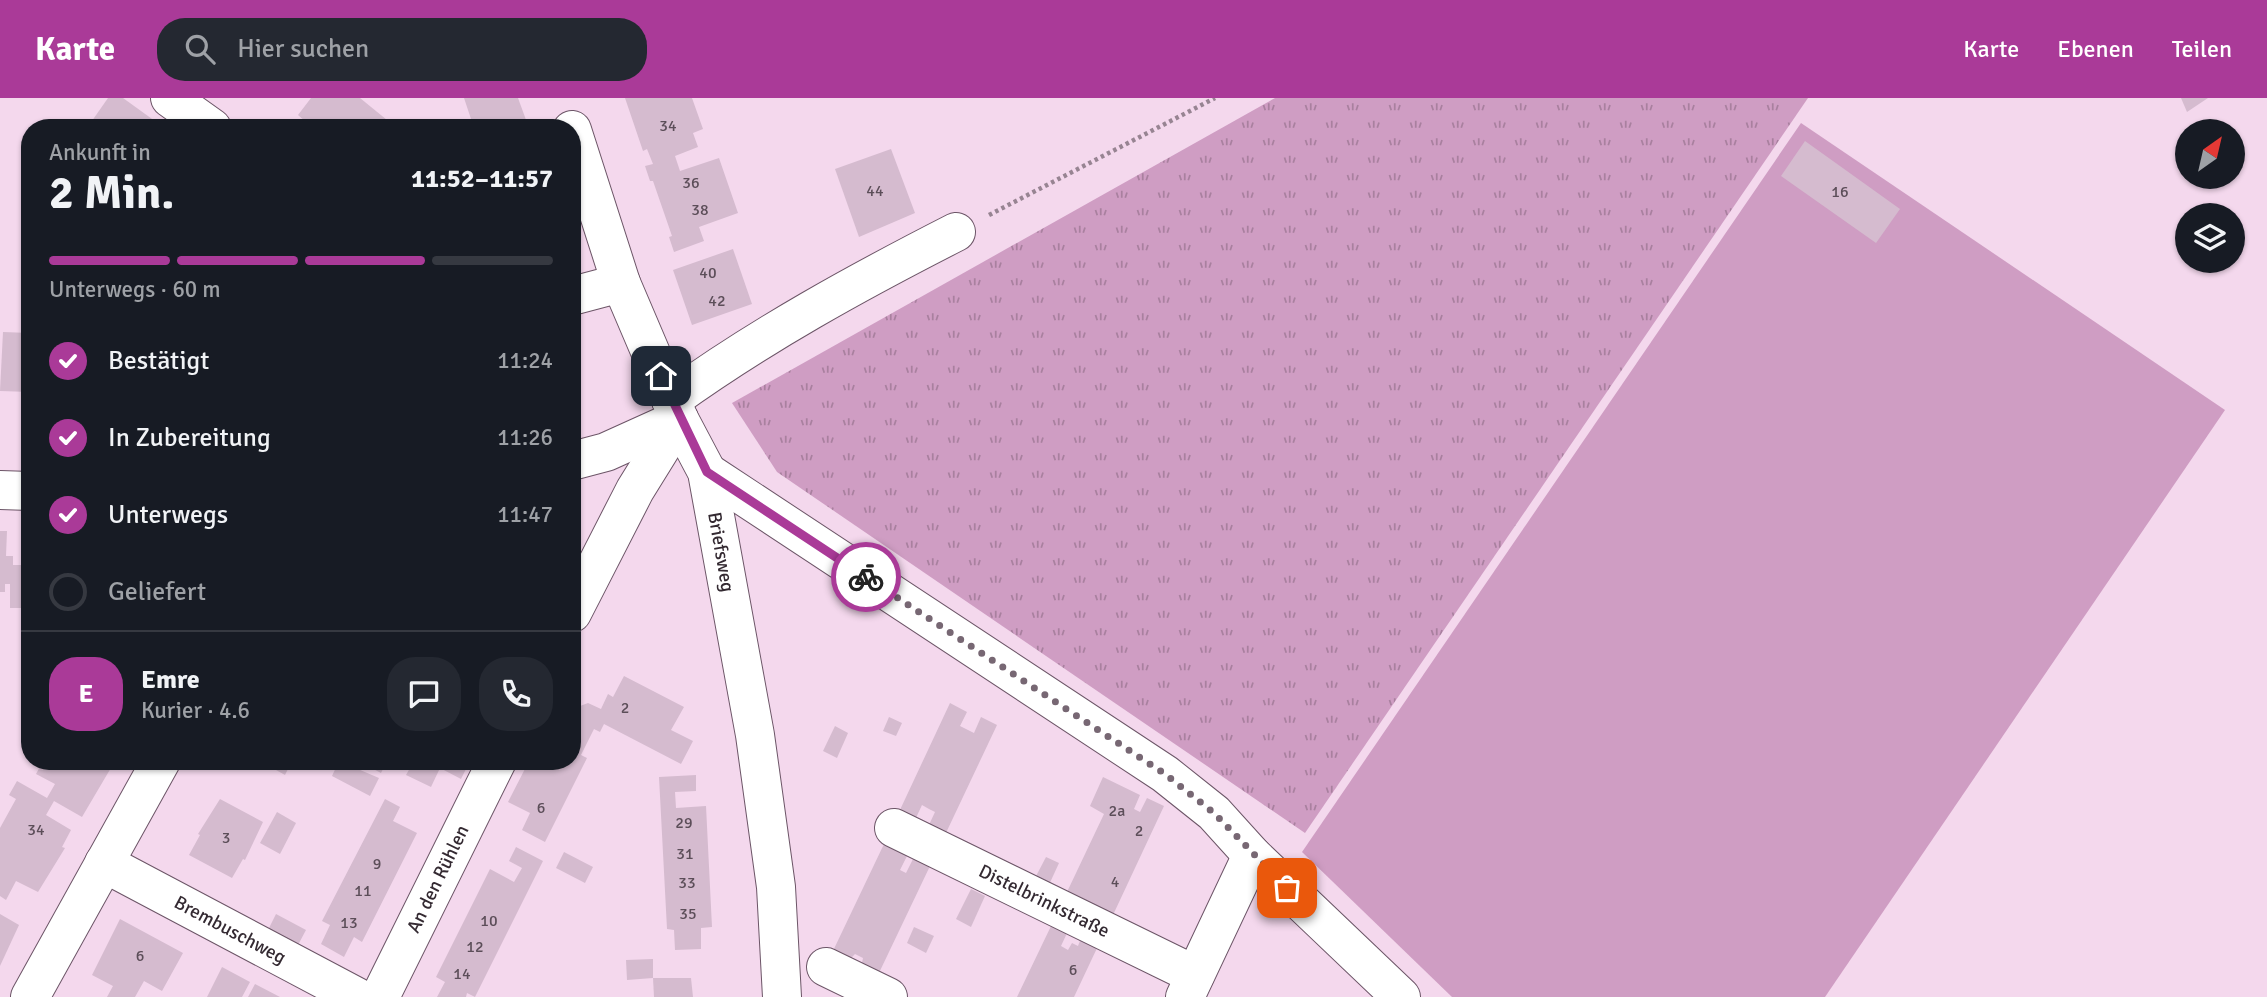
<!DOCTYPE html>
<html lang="de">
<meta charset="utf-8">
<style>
:root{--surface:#171b24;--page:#242831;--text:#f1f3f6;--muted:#9ea1a6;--line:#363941;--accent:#aa3a98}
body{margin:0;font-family:Signika,sans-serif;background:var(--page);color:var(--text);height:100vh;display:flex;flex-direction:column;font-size:26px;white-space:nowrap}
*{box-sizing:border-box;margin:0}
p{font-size:23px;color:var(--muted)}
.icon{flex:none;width:38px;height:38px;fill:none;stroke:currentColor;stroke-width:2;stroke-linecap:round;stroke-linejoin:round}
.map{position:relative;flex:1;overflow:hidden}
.details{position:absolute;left:21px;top:21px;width:560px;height:651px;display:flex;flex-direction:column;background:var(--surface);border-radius:28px;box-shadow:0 2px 5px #0004}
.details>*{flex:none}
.needle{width:46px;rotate:34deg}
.controls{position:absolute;left:2175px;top:21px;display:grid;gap:14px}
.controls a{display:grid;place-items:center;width:70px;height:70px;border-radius:50%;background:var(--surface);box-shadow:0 2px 5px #0004;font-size:35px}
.pin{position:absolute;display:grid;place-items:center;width:60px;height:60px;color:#fff;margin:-30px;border-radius:14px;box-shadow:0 4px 10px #0006}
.courier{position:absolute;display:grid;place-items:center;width:70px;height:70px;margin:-35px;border:5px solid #aa3a98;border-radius:50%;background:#fff;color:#222;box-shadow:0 2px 9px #0007}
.headline em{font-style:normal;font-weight:700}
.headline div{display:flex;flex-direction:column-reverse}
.headline{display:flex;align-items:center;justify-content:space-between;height:119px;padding:0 28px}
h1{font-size:46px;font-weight:700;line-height:52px}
.bar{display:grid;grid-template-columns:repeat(4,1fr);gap:10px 7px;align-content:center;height:84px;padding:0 28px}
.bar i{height:9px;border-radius:5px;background:var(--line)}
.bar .selected{background:var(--accent)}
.bar p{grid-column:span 4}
.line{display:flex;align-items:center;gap:18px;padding:0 28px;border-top:2px solid var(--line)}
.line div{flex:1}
.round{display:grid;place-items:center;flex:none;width:74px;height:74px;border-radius:28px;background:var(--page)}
ol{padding:0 28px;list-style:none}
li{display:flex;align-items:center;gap:21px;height:77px}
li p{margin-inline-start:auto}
li .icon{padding:7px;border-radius:50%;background:var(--accent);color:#fff;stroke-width:4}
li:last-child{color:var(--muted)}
li i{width:38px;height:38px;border:4px solid var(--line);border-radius:50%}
header{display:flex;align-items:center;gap:42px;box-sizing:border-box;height:98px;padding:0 35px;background:var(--accent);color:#fff}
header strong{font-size:33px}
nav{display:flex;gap:38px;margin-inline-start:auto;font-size:24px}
.search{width:490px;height:63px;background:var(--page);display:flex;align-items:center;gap:18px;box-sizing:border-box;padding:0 24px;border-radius:28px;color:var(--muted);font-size:26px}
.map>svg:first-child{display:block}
.grass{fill:url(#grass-tufts)}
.pitch{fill:#cf9dc3}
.building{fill:#d5bbcf}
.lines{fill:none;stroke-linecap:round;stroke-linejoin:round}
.minor-casing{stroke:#6c5567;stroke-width:40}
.path{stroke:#978492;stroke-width:4.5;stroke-dasharray:3.5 3.5;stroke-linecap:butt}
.minor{stroke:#fff;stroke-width:38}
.done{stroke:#776773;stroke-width:7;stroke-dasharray:0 12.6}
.route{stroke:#aa3a98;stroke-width:9}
.labels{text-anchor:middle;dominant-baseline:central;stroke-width:5;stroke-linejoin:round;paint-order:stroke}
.number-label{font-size:16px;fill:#5c4e59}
.street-label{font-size:19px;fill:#342a32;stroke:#fff}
</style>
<header>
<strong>Karte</strong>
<div class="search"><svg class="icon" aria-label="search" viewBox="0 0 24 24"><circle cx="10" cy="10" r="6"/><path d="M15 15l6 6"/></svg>Hier suchen</div>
<nav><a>Karte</a><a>Ebenen</a><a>Teilen</a></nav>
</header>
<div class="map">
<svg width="2267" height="899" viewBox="0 0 2267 899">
<defs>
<pattern id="grass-tufts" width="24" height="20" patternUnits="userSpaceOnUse" patternTransform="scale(1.75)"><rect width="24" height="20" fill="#cf9dc3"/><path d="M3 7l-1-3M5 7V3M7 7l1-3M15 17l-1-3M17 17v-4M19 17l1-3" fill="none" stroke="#a9809f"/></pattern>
</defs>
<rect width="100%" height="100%" fill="#f4d8ed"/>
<path class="grass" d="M1275 0H1808L1305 735 777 374 732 305Z"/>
<path class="pitch" d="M1801 25 2225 312 1825 899H1452L1302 754Z"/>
<g class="building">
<path d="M108 0H123L159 26 156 30H87Z"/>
<path d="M311 0H360L387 22 381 30H313L298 17Z"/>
<path d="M464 0H518L529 30H474Z"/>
<path d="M625 0H692L703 31 693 35 698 49 675 58 680 73 719 60 738 115 699 129 704 143 674 154 669 139 672 138 653 83H650L645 68 653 66 647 51 643 53Z"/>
<path d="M2181 0H2208L2187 14Z"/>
<path d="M1805 43 1900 111 1876 145 1781 78Z"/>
<path d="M891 51 915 115 859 139 835 71Z"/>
<path d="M733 151 752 206 692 227 673 172Z"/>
<path d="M3 234 30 235V294L0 293Z"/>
<path d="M0 433H7L6 458H13V467H30V510H10V486H5V494H0Z"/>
<path d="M624 578 684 609 671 632 693 643 681 666 604 626 600 634 594 631 581 657 587 660 545 744 522 732 530 715 508 704 529 663H572V623L580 608 588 605 601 611 608 596 613 599Z"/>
<path d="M950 605 967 614 960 628 974 635 981 619 997 627 945 737 928 729 935 714 929 711 922 707 915 722 899 714Z"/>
<path d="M889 619 902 625 896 638 883 633Z"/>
<path d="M835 628 848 635 837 660 823 653Z"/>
<path d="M43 663H115L82 719 54 703 46 717 71 732 62 749 65 750 38 794 16 783 6 802 0 798V730L16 701 9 697 17 683 47 700 55 686 36 676Z"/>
<path d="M260 663H292L285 677Z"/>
<path d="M339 663 379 680 370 698 332 678Z"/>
<path d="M358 663H387L381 675Z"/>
<path d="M414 663H470L461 681 440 670 431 689 406 677Z"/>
<path d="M696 677V693L675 694 676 710 706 708 712 829 701 830V851L675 852 674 832 667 831 659 679Z"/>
<path d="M1103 679 1140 697 1134 711 1140 714 1147 700 1164 708 1113 817 1067 794 1104 716 1090 708Z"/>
<path d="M220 701 263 724 245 762 243 761 232 780 189 757 200 737 198 736Z"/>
<path d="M385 701 400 709 393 723 417 735 362 844 354 839 344 859 321 846 330 827 322 823Z"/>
<path d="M277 714 296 725 280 756 260 745Z"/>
<path d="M884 746 907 758 900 772 906 775 913 761 930 768 878 877 861 870 863 860 855 856 848 863 832 855Z"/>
<path d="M516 749 543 763 475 899 467 895 466 899H437L445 884 436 879 490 771 514 784 522 770 509 763Z"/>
<path d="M564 754 593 769 585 785 556 770Z"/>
<path d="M1046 759 1059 765 1048 789 1034 782Z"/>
<path d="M971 791 985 798 971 829 956 821Z"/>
<path d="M0 816 19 827 0 868Z"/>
<path d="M276 816 306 832 298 847 268 832Z"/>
<path d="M120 821 183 855 162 893 144 883 135 899H107L113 888 92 877Z"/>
<path d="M1052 826 1068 833 1061 848 1068 852 1072 845 1078 848 1081 840 1098 848 1074 899H1017Z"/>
<path d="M914 829 934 838 926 855 907 845Z"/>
<path d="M653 861V880L627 882 626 862Z"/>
<path d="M222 869 250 884 242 899H207Z"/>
<path d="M653 880H691L693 899H654Z"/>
<path d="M255 886 280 899H248Z"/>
</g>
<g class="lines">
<g class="minor-casing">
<g id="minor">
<path d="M170 0 212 30"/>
<path d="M572 32 621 185 679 321 707 374 755 637 776 789 782 899"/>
<path d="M572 198 621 185"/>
<path d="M671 302C761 237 858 184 956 134"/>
<path d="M572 363 606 354 679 321"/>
<path d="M707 374 1165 676 1214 715 1252 757 1401 899"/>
<path d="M0 392 30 393"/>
<path d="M572 515 635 392 679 321"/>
<path d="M894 730 1195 877"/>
<path d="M104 765 357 899"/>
<path d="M826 869 888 899"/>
<path d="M30 899 161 663"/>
<path d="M380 899 497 663"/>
<path d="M1185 899 1252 757"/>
</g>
</g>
<path class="path" d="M989 117 1215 0"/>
<use href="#minor" class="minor"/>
</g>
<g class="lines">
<path class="done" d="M866 479 1165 676 1214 715 1287 790"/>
<path class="route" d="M661 278 707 374 866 479"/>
</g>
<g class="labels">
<g class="number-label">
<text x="668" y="28">34</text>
<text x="691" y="85">36</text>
<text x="875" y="93">44</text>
<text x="1840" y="94">16</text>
<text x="700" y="112">38</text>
<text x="708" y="175">40</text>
<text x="717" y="203">42</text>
<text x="625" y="610">2</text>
<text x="541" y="710">6</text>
<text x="1117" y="713">2a</text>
<text x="684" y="725">29</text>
<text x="36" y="732">34</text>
<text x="1139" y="733">2</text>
<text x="226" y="740">3</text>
<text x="685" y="756">31</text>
<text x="377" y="766">9</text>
<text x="1115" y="784">4</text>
<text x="687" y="785">33</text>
<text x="363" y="793">11</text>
<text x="688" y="816">35</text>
<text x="489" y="823">10</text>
<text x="349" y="825">13</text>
<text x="475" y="849">12</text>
<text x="140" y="858">6</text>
<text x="1073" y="872">6</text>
<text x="462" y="876">14</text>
</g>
<g class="street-label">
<text transform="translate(721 454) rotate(80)">Briefsweg</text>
<text transform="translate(438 781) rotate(-64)">An den Rühlen</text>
<text transform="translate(1044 803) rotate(26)">Distelbrinkstraße</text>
<text transform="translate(230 832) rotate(28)">Brembuschweg</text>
</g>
</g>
</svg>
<div class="controls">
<a><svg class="needle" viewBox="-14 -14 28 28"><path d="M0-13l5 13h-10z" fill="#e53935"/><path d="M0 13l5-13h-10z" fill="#9ea1a6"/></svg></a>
<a><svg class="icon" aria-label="layers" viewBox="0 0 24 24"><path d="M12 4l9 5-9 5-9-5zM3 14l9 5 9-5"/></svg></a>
</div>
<div class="pin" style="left:1287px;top:790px;background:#ea580c"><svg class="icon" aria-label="bag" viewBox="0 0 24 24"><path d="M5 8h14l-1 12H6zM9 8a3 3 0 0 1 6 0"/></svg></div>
<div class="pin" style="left:661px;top:278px;background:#1f2937"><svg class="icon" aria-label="home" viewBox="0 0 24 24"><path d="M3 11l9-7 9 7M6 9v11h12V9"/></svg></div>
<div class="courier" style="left:866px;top:479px"><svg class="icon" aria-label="bike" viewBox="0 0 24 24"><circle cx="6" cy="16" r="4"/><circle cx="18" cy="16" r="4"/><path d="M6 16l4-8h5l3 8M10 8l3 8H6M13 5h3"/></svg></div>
<section class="details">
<div class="headline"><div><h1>2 Min.</h1><p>Ankunft in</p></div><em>11:52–11:57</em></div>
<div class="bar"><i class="selected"></i><i class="selected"></i><i class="selected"></i><i></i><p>Unterwegs · 60 m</p></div>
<ol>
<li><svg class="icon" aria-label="check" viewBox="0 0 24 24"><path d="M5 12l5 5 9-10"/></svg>Bestätigt<p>11:24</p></li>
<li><svg class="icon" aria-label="check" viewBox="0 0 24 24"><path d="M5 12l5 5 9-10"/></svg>In Zubereitung<p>11:26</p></li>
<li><svg class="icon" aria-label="check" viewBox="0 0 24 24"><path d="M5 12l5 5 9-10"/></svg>Unterwegs<p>11:47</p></li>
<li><i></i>Geliefert</li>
</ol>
<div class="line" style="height:126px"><b class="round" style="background:var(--accent);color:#fff">E</b><div><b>Emre</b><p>Kurier · 4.6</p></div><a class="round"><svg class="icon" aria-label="chat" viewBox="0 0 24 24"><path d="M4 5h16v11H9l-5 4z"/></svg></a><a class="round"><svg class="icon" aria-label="phone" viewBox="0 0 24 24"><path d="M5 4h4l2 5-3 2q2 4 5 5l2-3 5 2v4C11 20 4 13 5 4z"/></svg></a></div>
</section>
</div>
